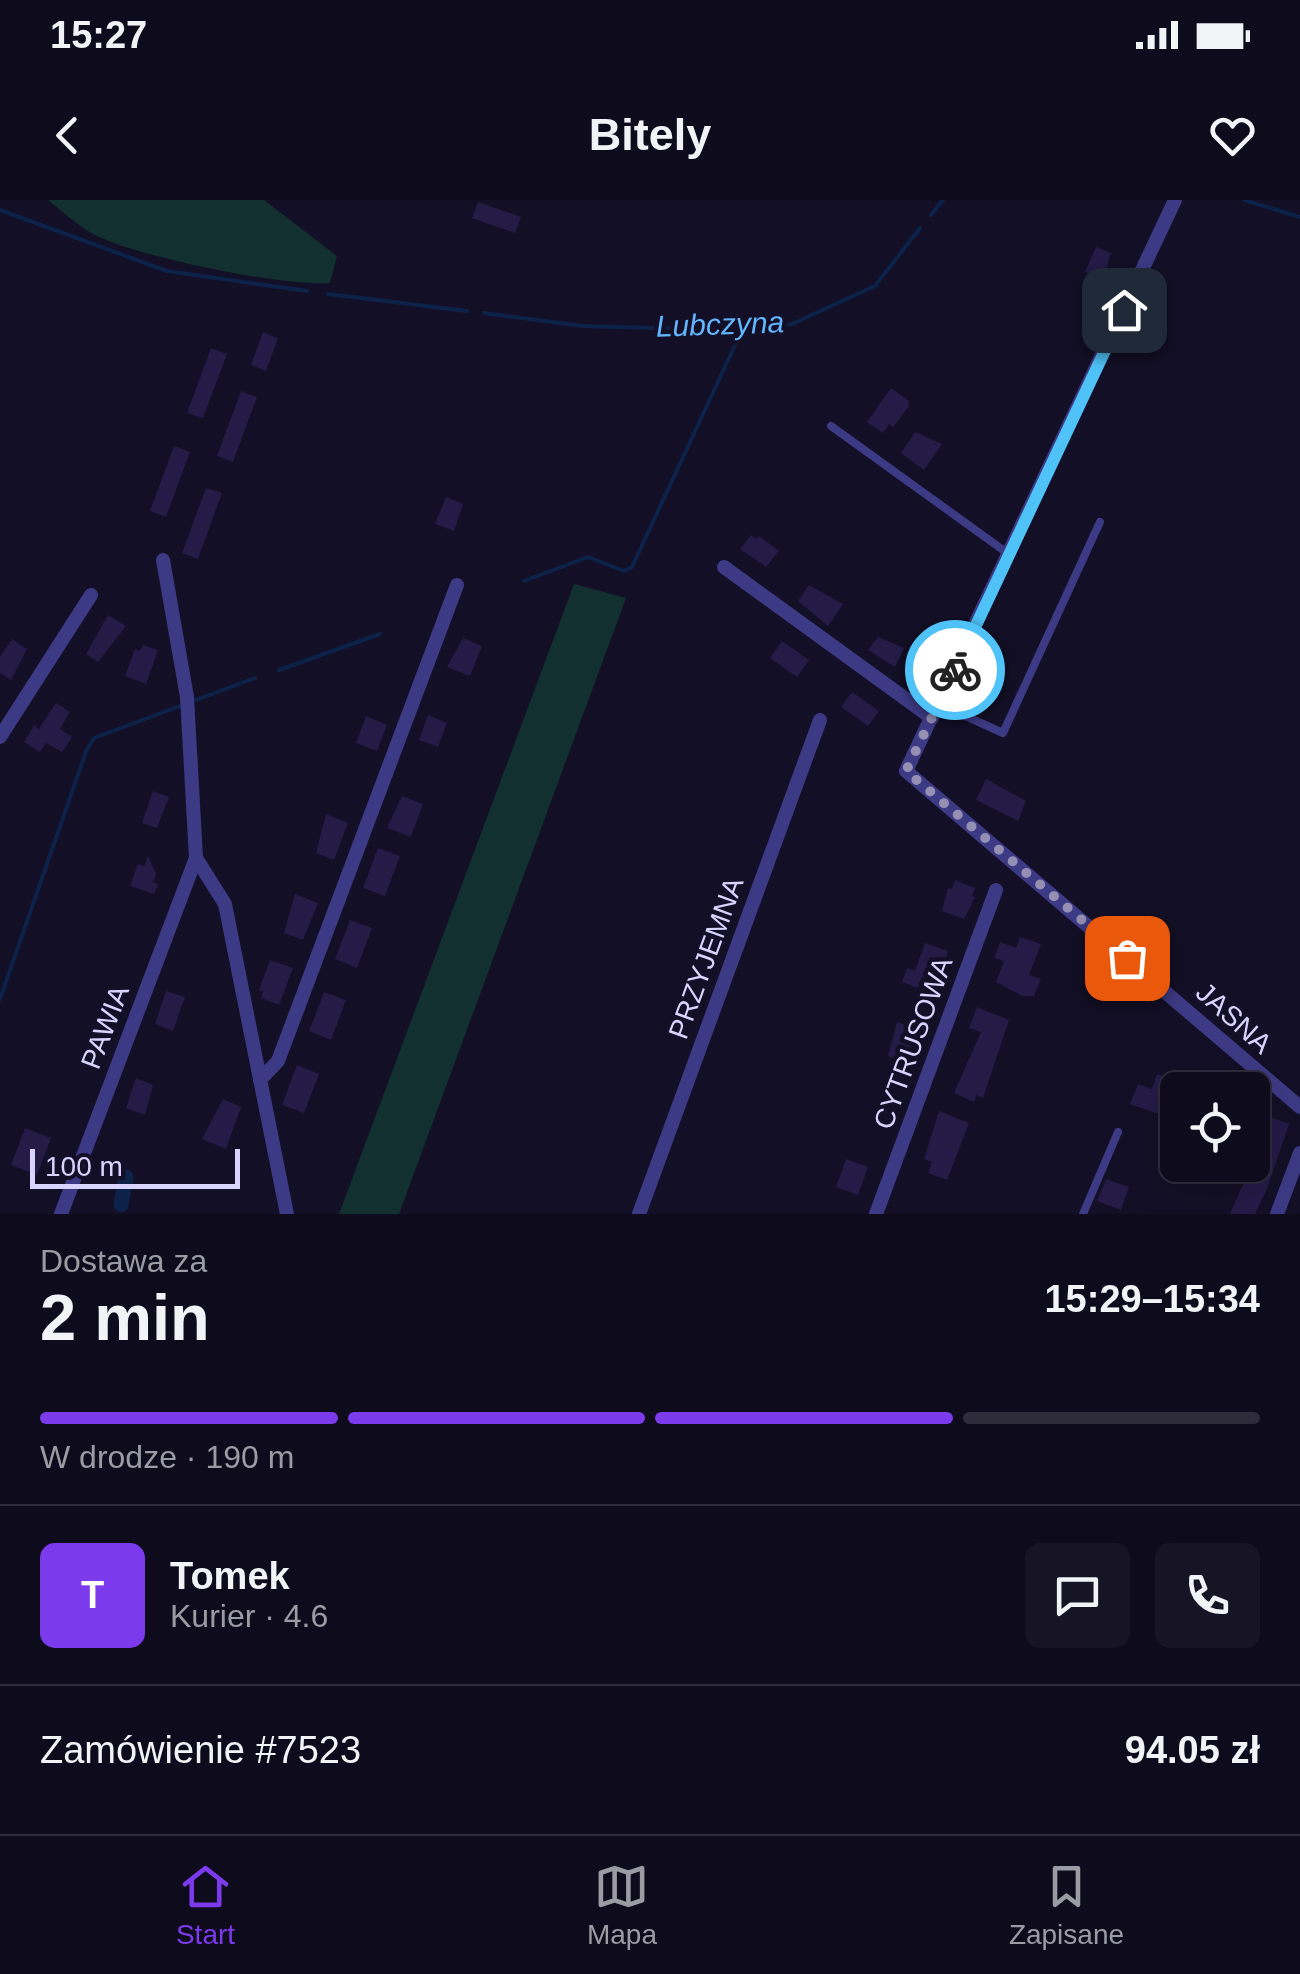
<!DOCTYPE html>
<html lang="pl">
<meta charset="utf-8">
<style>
:root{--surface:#0e0b1c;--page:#171425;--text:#f1f3f6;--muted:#9b9ba3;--line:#2e2b3b;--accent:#7c3aed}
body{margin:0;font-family:Arial,sans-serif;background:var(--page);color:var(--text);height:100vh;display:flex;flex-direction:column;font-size:38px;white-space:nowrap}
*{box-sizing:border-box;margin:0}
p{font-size:32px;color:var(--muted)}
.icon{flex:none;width:55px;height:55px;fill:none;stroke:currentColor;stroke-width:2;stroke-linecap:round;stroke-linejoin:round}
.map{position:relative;height:1014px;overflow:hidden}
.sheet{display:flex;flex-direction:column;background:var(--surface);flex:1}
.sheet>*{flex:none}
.buttons{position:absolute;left:1160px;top:872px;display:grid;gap:20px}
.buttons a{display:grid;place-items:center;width:110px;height:110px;border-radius:15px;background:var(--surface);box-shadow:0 10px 40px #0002,0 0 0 2px var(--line);font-size:50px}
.scale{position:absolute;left:30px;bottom:25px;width:210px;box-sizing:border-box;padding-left:10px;border:5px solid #d9d4ff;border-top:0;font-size:28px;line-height:35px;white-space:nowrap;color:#d9d4ff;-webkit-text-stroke:8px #130f26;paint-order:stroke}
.pin{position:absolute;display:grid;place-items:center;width:85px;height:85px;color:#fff;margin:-42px;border-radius:20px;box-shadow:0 5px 15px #0006}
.courier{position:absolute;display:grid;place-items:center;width:100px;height:100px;margin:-50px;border:8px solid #4fc3f7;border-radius:50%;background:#fff;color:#222;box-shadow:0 2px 12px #0007}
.headline em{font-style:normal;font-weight:700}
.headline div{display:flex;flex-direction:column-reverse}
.headline{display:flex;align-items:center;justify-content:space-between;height:170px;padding:0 40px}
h1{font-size:65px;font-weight:700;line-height:75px}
.bar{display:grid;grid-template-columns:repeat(4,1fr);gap:15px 10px;align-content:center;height:120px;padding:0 40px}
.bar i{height:12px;border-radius:8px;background:var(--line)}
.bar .selected{background:var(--accent)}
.bar p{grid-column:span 4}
.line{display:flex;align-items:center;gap:25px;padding:0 40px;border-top:2px solid var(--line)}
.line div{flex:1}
.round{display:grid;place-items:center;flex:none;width:105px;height:105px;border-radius:15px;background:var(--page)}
.status{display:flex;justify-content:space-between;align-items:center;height:70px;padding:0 50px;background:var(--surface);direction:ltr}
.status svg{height:28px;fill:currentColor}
header{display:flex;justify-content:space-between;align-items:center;height:130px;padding:0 40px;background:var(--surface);font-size:45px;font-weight:700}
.dock{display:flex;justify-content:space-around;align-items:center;height:140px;border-top:2px solid var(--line);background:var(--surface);font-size:28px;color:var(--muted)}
.dock a{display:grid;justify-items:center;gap:5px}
.dock .selected{color:var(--accent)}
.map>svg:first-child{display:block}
.green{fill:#12302f}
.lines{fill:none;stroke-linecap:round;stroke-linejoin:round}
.stream{stroke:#0c2248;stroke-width:4}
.canal{stroke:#0c2248;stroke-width:15}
.building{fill:#241b47}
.service{stroke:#3d3a85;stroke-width:8}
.minor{stroke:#3d3a85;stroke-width:14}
.done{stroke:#948fb3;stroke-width:10;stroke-dasharray:0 18}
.route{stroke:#4fc3f7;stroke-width:12}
.labels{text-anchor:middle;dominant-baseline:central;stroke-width:9;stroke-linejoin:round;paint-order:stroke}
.street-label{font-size:28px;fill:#d9d4ff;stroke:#130f26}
.water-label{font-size:30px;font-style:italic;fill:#62b6ff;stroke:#130f26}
</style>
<div class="status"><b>15:27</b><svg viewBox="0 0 49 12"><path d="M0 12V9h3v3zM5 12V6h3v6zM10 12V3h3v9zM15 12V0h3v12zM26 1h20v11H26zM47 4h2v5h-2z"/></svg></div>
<header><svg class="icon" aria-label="back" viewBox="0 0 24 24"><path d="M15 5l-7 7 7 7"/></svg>Bitely<svg class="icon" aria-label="heart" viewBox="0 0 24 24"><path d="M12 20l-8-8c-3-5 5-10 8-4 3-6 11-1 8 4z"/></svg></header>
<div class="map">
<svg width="1300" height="1014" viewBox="0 0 1300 1014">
<rect width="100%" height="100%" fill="#130f26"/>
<g class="green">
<path d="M48 0H264L337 56 330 83C283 87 132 56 91 33 76 24 62 11 48 0Z"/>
<path d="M574 384 626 398 399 1014H339Z"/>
</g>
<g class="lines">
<g class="stream">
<path d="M1244 0 1300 17"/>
<path d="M0 10 167 71 307 91"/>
<path d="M931 15 943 0"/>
<path d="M328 94 467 111"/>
<path d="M484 113 583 126 722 130 792 124 875 86 920 28"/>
<path d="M524 381 588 357 624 371 632 367 743 128"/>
<path d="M279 470 380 434"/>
<path d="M196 500 255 478"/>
<path d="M0 799 87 549 94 538 180 506"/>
</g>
<path class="canal" d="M121 1005 126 977"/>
</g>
<g class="building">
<path d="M478 2 521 17 515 33 472 18Z"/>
<path d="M1096 47 1111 53 1103 80 1085 72Z"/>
<path d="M263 132 278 138 266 171 251 165Z"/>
<path d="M211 148 227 154 203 218 187 213Z"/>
<path d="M891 188 909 201V206L893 227 889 224 883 233 867 222Z"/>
<path d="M241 191 257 197 233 262 217 256Z"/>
<path d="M915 232 942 244 924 270 901 253Z"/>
<path d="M174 246 190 252 166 317 150 311Z"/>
<path d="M206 288 222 293 198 359 182 353Z"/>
<path d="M446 297 463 304 454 331 435 324Z"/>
<path d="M751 335 756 339 759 336 779 351 766 367 740 349Z"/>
<path d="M809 385 843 404 828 426 798 401Z"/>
<path d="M108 415 126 426 98 462 86 454Z"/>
<path d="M878 437 904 448 895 467 868 450Z"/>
<path d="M463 438 482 446 470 476 447 467Z"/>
<path d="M12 439 27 449 11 480 0 473V457Z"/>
<path d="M782 441 809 460 797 477 770 458Z"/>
<path d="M143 445 158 450 146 484 125 476 135 449 140 451Z"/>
<path d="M852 492 879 511 868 526 841 507Z"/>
<path d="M56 503 70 512 60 529 72 537 62 552 46 543 40 552 24 542 34 525 39 529Z"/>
<path d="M428 515 447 523 438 547 419 540Z"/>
<path d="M366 516 387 525 377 551 356 543Z"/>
<path d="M986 579 1026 601 1018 621 976 600Z"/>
<path d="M153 591 169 597 157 628 142 623Z"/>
<path d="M402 596 423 604 411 637 387 628Z"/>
<path d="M326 614 348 623 334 660 316 653Z"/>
<path d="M378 648 400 656 385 696 363 688Z"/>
<path d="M148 656 156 674 153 682 158 684 154 694 130 686 138 664 144 666Z"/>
<path d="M955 680 975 688 972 696 975 697 964 719 942 711 948 688 952 689Z"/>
<path d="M295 694 318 703 303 740 284 733Z"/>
<path d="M350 720 372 728 357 768 335 759Z"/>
<path d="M1020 737 1041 744 1029 775 1041 779 1034 796H1022L996 782 1004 761 994 758 1000 742 1016 748Z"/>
<path d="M925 743 948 751 938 783 922 777 918 788 902 782 907 768 915 771Z"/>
<path d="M270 760 293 768 279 805 261 798 263 792 259 790Z"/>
<path d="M166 791 185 797 173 831 155 824Z"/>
<path d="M324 792 346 800 331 840 309 831Z"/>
<path d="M977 807 1009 820 983 898 976 895 974 902 954 893 981 832 969 828Z"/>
<path d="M897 822 919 830 904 862 888 856Z"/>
<path d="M297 865 319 874 304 913 282 905Z"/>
<path d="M1157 874 1172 879 1159 914 1130 904 1138 884 1152 889Z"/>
<path d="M136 878 153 885 145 915 126 908Z"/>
<path d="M223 899 241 907 226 949 202 939Z"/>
<path d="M939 911 969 923 947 980 928 973 932 962 924 959Z"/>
<path d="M1267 916 1289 924 1267 989 1255 1014H1230L1250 968 1258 961Z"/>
<path d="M25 928 51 938 37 975 11 965Z"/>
<path d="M846 959 868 967 858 995 836 987Z"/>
<path d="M1106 979 1129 987 1121 1010 1097 1001Z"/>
</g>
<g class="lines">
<g class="service">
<path d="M831 226 1010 355"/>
<path d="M939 504 1003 533 1100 322"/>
<path d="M1083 1014 1118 932"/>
</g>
<g class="minor">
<path d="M1175 0 906 571 1300 907"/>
<path d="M724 367 932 518"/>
<path d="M0 537 91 395"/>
<path d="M196 658 225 704 287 1014"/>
<path d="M260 880 278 861 457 385"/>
<path d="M61 1014 196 658 187 497 163 360"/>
<path d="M639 1014 820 520"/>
<path d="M876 1014 996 690"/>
<path d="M1277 1014 1300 953"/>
</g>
</g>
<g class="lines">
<path class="done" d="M955 470 906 571 1127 758"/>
<path class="route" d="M955 470 1124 110"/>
</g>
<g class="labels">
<g class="street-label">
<text transform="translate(706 758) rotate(-70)">PRZYJEMNA</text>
<text transform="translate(1234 818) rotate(42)">JASNA</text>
<text transform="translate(105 827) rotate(-69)">PAWIA</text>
<text transform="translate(913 843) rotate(-70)">CYTRUSOWA</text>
</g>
<g class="water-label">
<text transform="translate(720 124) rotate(-2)">Lubczyna</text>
</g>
</g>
</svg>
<div class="buttons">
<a><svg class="icon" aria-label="locate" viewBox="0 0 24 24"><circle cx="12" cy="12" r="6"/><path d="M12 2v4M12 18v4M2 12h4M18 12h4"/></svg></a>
</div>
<div class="scale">100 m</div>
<div class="pin" style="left:1127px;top:758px;background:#ea580c"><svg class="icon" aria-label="bag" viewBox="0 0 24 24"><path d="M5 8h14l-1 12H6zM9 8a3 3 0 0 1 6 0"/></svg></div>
<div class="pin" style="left:1124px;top:110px;background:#1f2937"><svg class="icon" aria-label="home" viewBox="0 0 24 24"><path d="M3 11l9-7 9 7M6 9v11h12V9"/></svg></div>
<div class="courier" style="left:955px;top:470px"><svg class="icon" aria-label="bike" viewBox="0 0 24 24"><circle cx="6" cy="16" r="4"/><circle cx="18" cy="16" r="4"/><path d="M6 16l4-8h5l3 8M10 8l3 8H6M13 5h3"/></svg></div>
</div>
<section class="sheet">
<div class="headline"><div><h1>2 min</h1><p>Dostawa za</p></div><em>15:29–15:34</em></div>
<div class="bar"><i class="selected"></i><i class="selected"></i><i class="selected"></i><i></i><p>W drodze · 190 m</p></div>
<div class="line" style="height:180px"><b class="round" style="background:var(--accent);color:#fff">T</b><div><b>Tomek</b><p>Kurier · 4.6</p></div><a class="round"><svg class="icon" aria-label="chat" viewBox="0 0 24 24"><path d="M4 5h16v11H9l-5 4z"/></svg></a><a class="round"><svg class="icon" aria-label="phone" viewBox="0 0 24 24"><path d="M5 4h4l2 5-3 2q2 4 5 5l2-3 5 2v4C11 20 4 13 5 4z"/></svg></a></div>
<div class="line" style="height:130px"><div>Zamówienie #7523</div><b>94.05 zł</b></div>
</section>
<nav class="dock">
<a class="selected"><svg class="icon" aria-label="home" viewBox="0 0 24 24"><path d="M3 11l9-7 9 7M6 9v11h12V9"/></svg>Start</a>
<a><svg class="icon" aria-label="map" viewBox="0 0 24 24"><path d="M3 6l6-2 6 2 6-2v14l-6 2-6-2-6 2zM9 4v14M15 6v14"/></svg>Mapa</a>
<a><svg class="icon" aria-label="saved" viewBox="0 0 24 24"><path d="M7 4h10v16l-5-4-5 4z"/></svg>Zapisane</a>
</nav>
